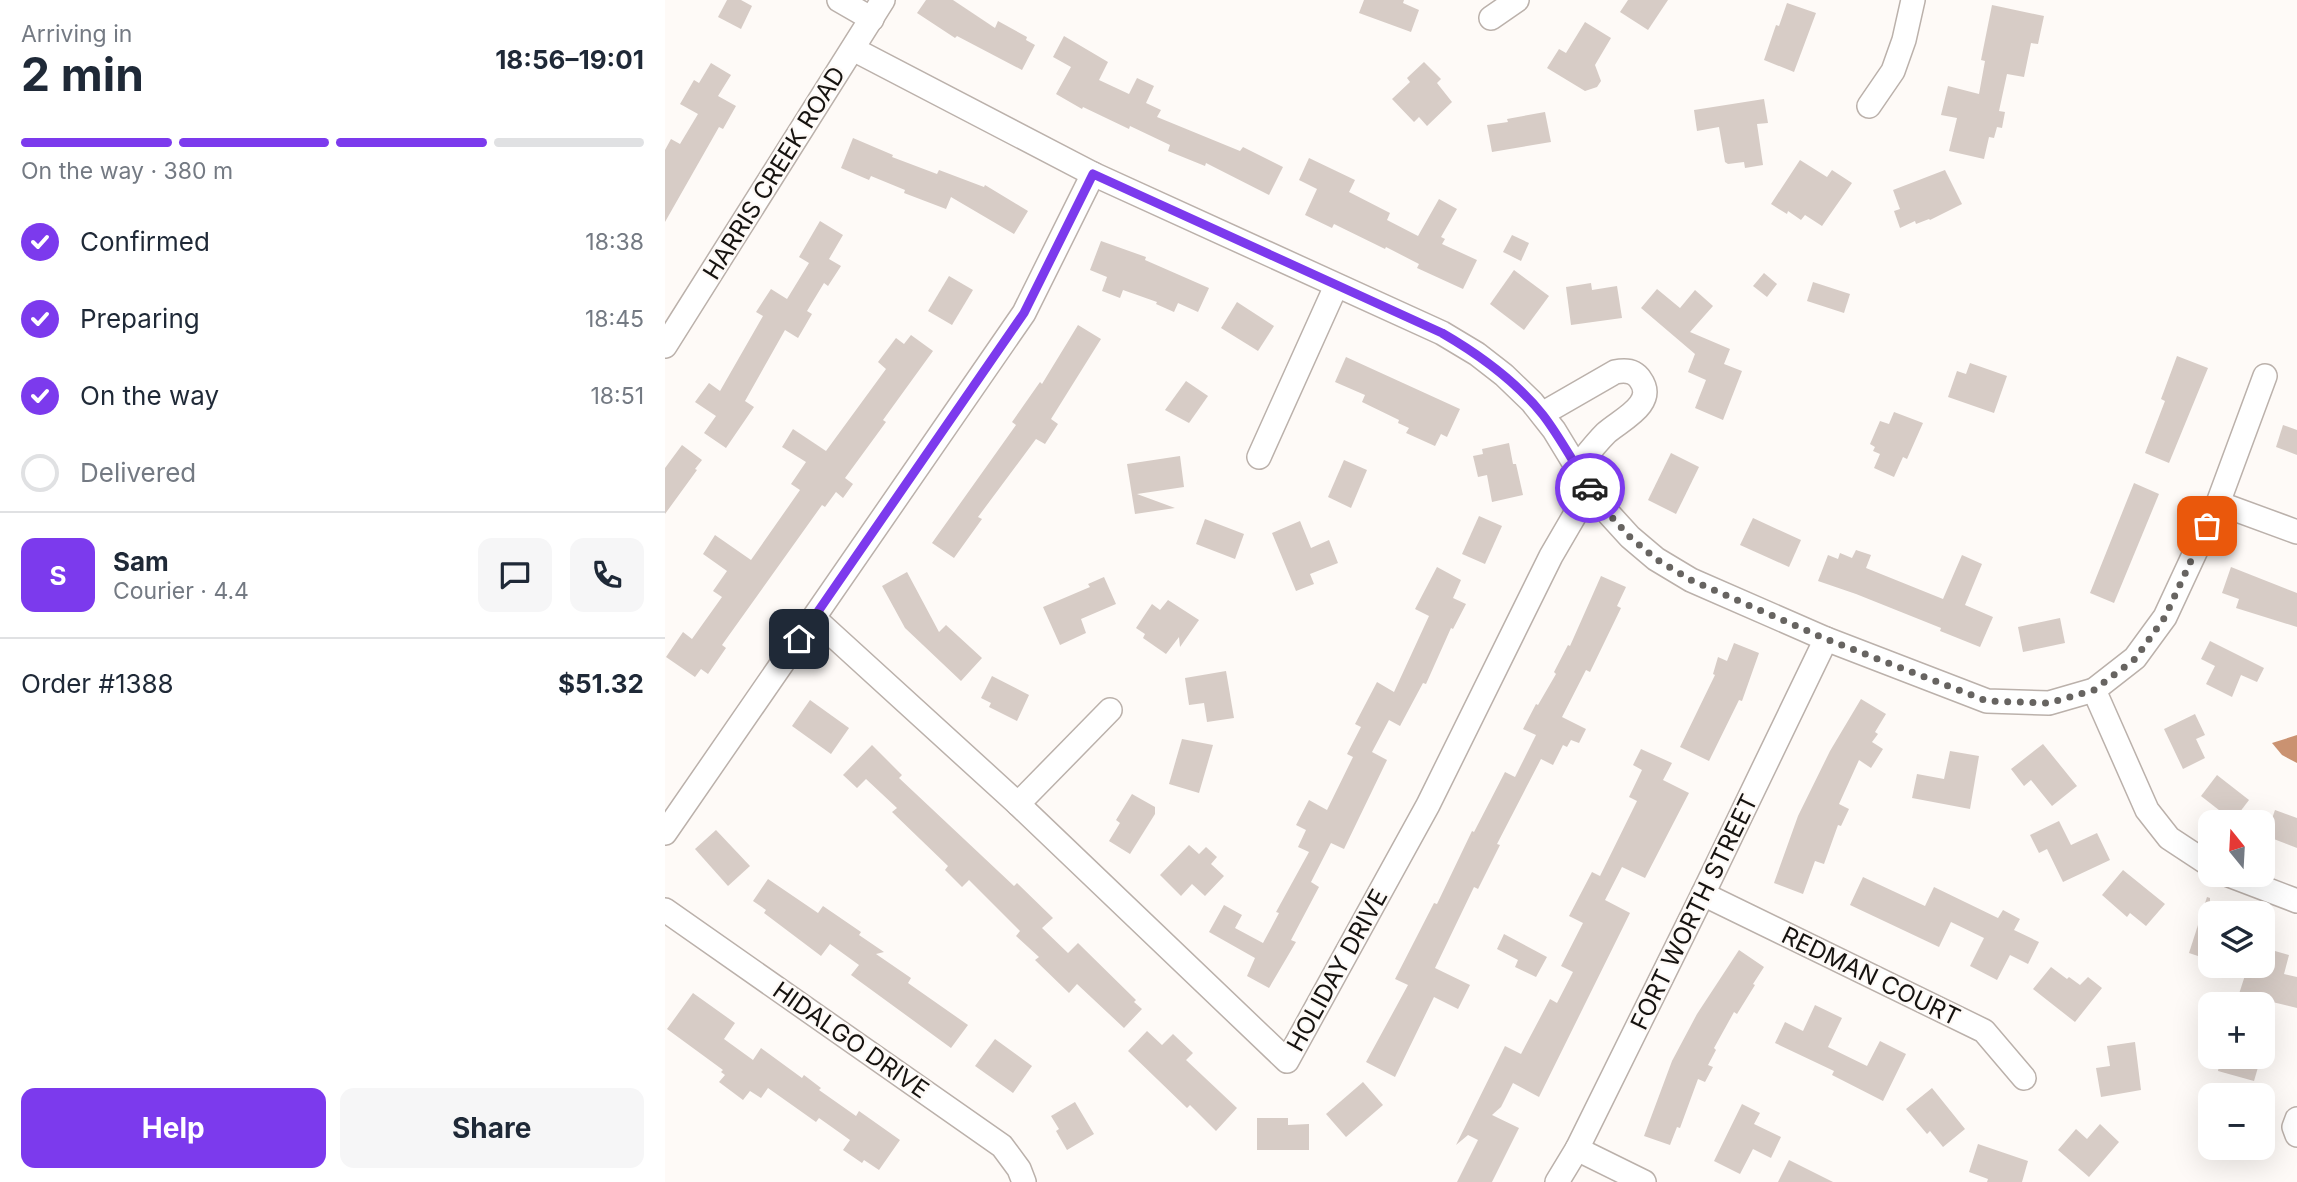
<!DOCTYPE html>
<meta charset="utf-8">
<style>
:root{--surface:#fff;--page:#f6f6f7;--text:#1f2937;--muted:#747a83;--line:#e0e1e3;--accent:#7c3aed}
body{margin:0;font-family:Inter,sans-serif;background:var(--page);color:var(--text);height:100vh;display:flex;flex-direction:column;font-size:26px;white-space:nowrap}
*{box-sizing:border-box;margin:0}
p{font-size:23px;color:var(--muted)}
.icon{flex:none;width:38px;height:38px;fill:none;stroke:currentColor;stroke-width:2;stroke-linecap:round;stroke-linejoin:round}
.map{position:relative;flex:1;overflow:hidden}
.panel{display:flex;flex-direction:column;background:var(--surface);width:665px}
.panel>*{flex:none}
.needle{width:46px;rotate:342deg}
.controls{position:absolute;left:1533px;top:810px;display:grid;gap:14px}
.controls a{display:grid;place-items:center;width:77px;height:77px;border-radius:14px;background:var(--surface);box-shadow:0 7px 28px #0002;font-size:35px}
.pin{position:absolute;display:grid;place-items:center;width:60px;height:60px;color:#fff;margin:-30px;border-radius:14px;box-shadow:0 4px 10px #0006}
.courier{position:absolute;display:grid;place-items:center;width:70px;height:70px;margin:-35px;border:5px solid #7c3aed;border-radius:50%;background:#fff;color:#222;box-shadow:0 2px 9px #0007}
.headline em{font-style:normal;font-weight:700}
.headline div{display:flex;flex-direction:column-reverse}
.headline{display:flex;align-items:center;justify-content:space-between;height:119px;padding:0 21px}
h1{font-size:46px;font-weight:700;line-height:52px}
.bar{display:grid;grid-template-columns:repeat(4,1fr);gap:10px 7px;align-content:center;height:84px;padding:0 21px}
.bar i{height:9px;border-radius:5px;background:var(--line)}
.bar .selected{background:var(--accent)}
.bar p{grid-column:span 4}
.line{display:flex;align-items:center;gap:18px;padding:0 21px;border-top:2px solid var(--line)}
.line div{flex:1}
.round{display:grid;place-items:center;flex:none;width:74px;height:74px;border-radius:14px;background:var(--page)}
ol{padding:0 21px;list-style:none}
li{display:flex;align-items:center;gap:21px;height:77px}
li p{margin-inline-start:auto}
li .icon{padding:7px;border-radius:50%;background:var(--accent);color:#fff;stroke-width:4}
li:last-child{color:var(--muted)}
li i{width:38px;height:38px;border:4px solid var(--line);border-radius:50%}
.action{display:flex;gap:14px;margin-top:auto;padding:14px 21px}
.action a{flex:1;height:80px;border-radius:14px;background:var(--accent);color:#fff;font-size:28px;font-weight:700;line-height:80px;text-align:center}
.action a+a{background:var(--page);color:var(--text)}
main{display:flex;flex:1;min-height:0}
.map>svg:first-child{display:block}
.water{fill:#ca9271}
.building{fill:#d7ccc6}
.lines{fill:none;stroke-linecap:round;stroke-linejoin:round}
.minor-casing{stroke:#bbb1ab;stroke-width:26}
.minor{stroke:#fff;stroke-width:23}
.done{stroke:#676461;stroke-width:7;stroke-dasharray:0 12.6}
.route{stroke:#7c3aed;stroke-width:9}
.labels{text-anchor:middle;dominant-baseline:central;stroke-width:5;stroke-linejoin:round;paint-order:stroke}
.street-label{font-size:24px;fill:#161310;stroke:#fefaf7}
</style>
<main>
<section class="panel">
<div class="headline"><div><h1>2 min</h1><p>Arriving in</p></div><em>18:56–19:01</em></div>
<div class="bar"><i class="selected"></i><i class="selected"></i><i class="selected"></i><i></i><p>On the way · 380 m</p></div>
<ol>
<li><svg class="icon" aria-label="check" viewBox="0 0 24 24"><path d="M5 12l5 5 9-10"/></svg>Confirmed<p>18:38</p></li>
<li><svg class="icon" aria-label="check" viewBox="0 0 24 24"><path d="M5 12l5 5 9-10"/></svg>Preparing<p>18:45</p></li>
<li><svg class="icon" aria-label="check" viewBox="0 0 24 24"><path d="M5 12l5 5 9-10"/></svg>On the way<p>18:51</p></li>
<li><i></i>Delivered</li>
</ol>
<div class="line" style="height:126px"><b class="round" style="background:var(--accent);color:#fff">S</b><div><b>Sam</b><p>Courier · 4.4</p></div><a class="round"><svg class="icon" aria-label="chat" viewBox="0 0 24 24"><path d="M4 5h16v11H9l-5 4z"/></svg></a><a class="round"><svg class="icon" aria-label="phone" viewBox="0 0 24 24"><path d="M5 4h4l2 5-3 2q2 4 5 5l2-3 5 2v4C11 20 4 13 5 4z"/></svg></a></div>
<div class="line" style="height:91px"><div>Order #1388</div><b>$51.32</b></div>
<div class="action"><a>Help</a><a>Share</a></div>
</section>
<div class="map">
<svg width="1632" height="1182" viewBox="0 0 1632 1182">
<rect width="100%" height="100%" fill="#fefaf7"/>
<path class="water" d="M1632 735V763L1617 755 1607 743Z"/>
<g class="building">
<path d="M62 0H76L87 6 76 29 53 17Z"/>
<path d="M261 0H288L330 28 333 21 362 37 361 40 370 45 357 70 292 36 290 38 252 13Z"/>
<path d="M699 0H739L738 3 754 10 746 32 694 13Z"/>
<path d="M963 0H1003L983 30 955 12Z"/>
<path d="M1122 3 1151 13 1129 72 1099 60 1111 25 1114 26Z"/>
<path d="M1327 5 1379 16 1373 44 1366 43 1359 77 1342 74 1334 111 1340 112 1337 128 1332 127 1329 138 1324 137 1319 159 1284 151 1292 118 1276 115 1283 86 1314 94 1320 61 1316 60Z"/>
<path d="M920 22 946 38 930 65 936 81 932 87 920 91 882 68 894 49 901 53Z"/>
<path d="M399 36 443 62 434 80 464 94 472 78 489 86 481 103 496 110 492 117 575 151 578 147 618 167 604 195 541 163 540 166 503 151 505 145 465 126 464 129 418 107 417 109 391 94 406 67 388 57Z"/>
<path d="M759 62 776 79 772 83 787 102 762 126 754 117 749 122 727 99 745 82 742 78Z"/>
<path d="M46 63 66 75 53 96 71 106 58 129 54 127 0 222V150L6 139 15 144 33 114 15 104 29 80 34 83Z"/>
<path d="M1099 99 1103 123 1092 124 1098 165 1080 168 1079 162 1063 164 1060 162 1054 127 1032 131 1029 110Z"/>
<path d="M880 112 886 142 827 152 822 125 843 122 842 119Z"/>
<path d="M188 138 228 155 227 157 272 174 274 170 319 187 320 185 363 211 349 234 286 197 281 209 239 193 240 190 206 176 204 180 176 168Z"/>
<path d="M644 158 690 180 684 192 725 213 722 220 753 236 774 199 792 209 776 237 780 239 777 244 812 260 798 289 752 268 754 264 721 247 720 249 669 224 667 228 640 215 652 189 634 180Z"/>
<path d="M1135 160 1162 177 1167 170 1187 183 1157 226 1140 215 1136 220 1123 211 1122 214 1106 204Z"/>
<path d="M1280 170 1297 204 1265 220 1264 219 1251 224 1250 221 1235 228 1229 211 1235 209 1228 190Z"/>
<path d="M155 221 178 235 164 259 176 266 163 286 159 283 142 311 147 314 133 338 120 330 80 401 89 407 61 448 39 433 51 416 30 402 44 383 55 391 98 316 91 312 106 289 122 299 144 263 134 257Z"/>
<path d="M847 235 864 243 856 261 838 252Z"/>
<path d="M436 241 481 257 480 260 544 288 533 312 513 303 509 312 491 304 492 302 458 290 455 298 437 291 442 277 425 270Z"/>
<path d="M849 270 884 296 859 330 825 304Z"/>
<path d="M1099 273 1112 284 1102 297 1088 286Z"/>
<path d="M284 276 308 290 287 325 263 311Z"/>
<path d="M1148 282 1185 294 1179 313 1142 301Z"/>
<path d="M926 283 927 290 952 286 957 318 906 325 901 287Z"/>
<path d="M992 289 1015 308 1030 290 1048 306 1025 332 1065 349 1059 364 1077 371 1058 420 1030 408 1041 380 1023 372 1030 354 976 308Z"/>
<path d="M572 302 609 326 593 351 556 328Z"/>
<path d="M413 325 436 339 386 419 393 424 380 444 371 439 313 517 317 519 289 558 267 543 351 425 347 422 375 382 377 384Z"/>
<path d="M246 335 268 351 218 420 221 422 180 478 188 484 178 498 171 492 160 507 157 505 57 645 61 648 43 674 36 669 30 677 1 657 18 632 27 639 57 597 48 591 62 571 38 554 50 535 86 560 135 490 126 484 141 462 117 447 128 429 161 451 221 369 213 362 231 338 239 344Z"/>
<path d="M1512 356 1543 368 1504 463 1480 453 1500 401 1496 399Z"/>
<path d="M681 357 795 409 782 437 776 434 770 446 741 433 744 428 733 423 734 420 697 402 700 395 670 382Z"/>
<path d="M1305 363 1342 376 1329 413 1283 397 1292 371 1301 374Z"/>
<path d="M521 381 543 396 524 423 500 410Z"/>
<path d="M1229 412 1258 423 1242 459 1238 457 1229 477 1209 468 1215 454 1208 451 1210 447 1205 444 1215 421 1224 424Z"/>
<path d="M1618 425 1632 430V455L1611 447Z"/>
<path d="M844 443 848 464H851L858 495 827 502 822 475 813 477 808 456 818 454 817 449Z"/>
<path d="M17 445 37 460 30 469 32 470 0 514V468Z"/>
<path d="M1006 453 1034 467 1011 514 983 500Z"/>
<path d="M515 456 519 487 472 494 510 508 470 514 462 464Z"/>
<path d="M679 460 702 470 686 508 663 497Z"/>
<path d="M1469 483 1494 494 1449 603 1425 593Z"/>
<path d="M814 516 837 526 820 564 797 554Z"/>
<path d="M1088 518 1136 540 1124 567 1075 545Z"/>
<path d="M540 519 579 534 570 559 531 544Z"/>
<path d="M635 521 646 548 664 540 673 563 645 574 649 584 631 591 607 533Z"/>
<path d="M1191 550 1206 555 1201 568 1278 599 1297 555 1317 564 1300 605 1328 617 1315 647 1275 631 1276 628 1191 594 1153 581 1163 555 1173 559 1175 553 1187 558Z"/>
<path d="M772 567 796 580 788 598 801 604 788 629 786 628 761 684 758 683 735 726 724 720 707 752 722 760 679 849 666 843 646 882 654 887 626 940 631 942 604 988 582 976 590 958 544 932 559 905 577 915 570 928 598 943 614 913 611 912 644 852 633 847 641 830 631 825 644 800 662 810 688 757 682 754 696 727 690 724 712 682 729 692 764 616 750 609Z"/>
<path d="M1566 567 1632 593V627L1571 608 1574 599 1557 593Z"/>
<path d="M242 572 274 632 281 625 317 658 296 681 240 628 217 586Z"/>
<path d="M936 576 961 587 952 606 956 608 925 672 921 670 897 717 921 729 914 743 906 740 902 747 898 745 888 765 876 759 832 844 835 845 813 889 809 887 770 968 805 985 793 1009 769 997 730 1077 701 1062 743 985 730 979 769 903 772 904 807 831 809 832 840 772 850 777 871 735 858 729 871 704 873 705 891 674 889 672 903 645 905 646Z"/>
<path d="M439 577 451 604 416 619 421 633 395 645 378 607 425 587 423 584Z"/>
<path d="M503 600 534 620 515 647 514 637 501 654 478 638 480 634 471 628 487 604 495 610Z"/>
<path d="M1395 618 1400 643 1358 652 1353 627Z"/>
<path d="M1545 641 1599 668 1592 682 1576 675 1567 697 1541 684 1550 666 1536 659Z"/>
<path d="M1069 643 1094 653 1077 701 1074 700 1044 761 1015 747 1050 675 1048 674 1053 657 1062 661Z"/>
<path d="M561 671 569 718 542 722 539 703 524 705 520 678Z"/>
<path d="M327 676 364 695 352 721 324 707 326 703 316 698Z"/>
<path d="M1196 699 1221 714 1210 732 1213 734 1207 742 1218 749 1206 768 1194 760 1174 804 1184 809 1176 826 1173 825 1159 864 1150 861 1138 894 1109 883 1133 816 1165 751Z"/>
<path d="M145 700 184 728 166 754 127 726Z"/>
<path d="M1530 714 1540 735 1531 739 1540 758 1518 769 1499 729Z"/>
<path d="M517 739 548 745 534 793 504 784Z"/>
<path d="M1378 744 1412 786 1387 806 1366 780 1359 786 1346 769Z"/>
<path d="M207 745 237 775 234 778 349 886 352 883 388 918 377 928 403 953 413 943 471 1000 469 1002 477 1009 459 1028 412 984 404 993 370 960 374 957 351 936 355 931 304 880 297 887 280 870 283 866 227 812 232 808 201 779 192 788 178 775Z"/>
<path d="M976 749 1007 763 998 780 1024 793 980 878 957 867 940 900 965 913 874 1097 848 1083 836 1107 827 1115 854 1128 827 1182H792L813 1140 803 1135 791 1145 840 1046 856 1054 885 999 892 1003 908 972 896 966 918 923 904 916 927 872 935 876 972 801 964 797 977 770 968 765Z"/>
<path d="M1285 751 1314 756 1305 809 1247 798 1252 774 1279 779Z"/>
<path d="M1552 775 1584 800 1568 821 1536 796Z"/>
<path d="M467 794 490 807V814L465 854 444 841 455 823 451 820Z"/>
<path d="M1610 810 1632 818V848L1601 836Z"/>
<path d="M1394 821 1406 845 1432 833 1445 860 1398 882 1382 849 1374 853 1365 835Z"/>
<path d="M51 830 85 866 63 886 30 849Z"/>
<path d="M524 845 534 854 541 847 552 857 546 864 559 876 540 896 527 884 516 896 495 875Z"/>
<path d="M1458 870 1500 904 1481 926 1465 913 1462 917 1437 895Z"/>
<path d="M1198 877 1260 906 1269 887 1333 918 1338 910 1355 919 1349 930 1374 942 1363 964 1345 955 1332 980 1305 966 1319 938 1286 922 1274 947 1185 905Z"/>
<path d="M103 879 153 913 158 906 196 932 194 935 219 952 211 954 246 978 243 983 303 1025 286 1048 186 975 194 965 165 944 156 956 99 913 101 910 88 901Z"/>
<path d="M1542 897 1545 898V960L1524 953Z"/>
<path d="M839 934 882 957 871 977 850 967 853 960 832 949Z"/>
<path d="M1603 949 1624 955 1619 974 1632 977V1008L1574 994 1583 966H1598Z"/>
<path d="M1074 950 1099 967 1088 984 1090 985 1072 1014 1069 1012 1049 1048 1051 1050 1043 1065 1048 1067 1040 1082 1033 1079 1015 1128 1012 1127 1005 1145 979 1136 1007 1061 1032 1014Z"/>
<path d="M1386 967 1402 979 1404 977 1415 985 1423 977 1437 988 1410 1022 1368 989Z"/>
<path d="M28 993 70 1023 59 1039 88 1060 96 1048 137 1078 139 1075 156 1088 154 1090 191 1116 194 1111 235 1140 214 1170 199 1160 197 1163 178 1150 185 1140 154 1118 151 1122 103 1088 96 1098 85 1091 78 1100 54 1082 60 1075 56 1072 58 1070 2 1029Z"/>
<path d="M1150 1005 1177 1018 1163 1047 1202 1066 1215 1041 1241 1054 1218 1101 1167 1075 1169 1071 1110 1043 1120 1022 1138 1031Z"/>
<path d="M482 1031 497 1045 508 1034 528 1053 521 1060 572 1108 551 1131 525 1105 522 1108 463 1051Z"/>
<path d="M330 1039 367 1066 348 1093 310 1066Z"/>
<path d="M1470 1042 1476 1090 1436 1097 1431 1068 1445 1066 1442 1046Z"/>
<path d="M1556 1057H1596L1589 1081 1553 1071Z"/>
<path d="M698 1082 718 1105 681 1137 661 1114Z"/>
<path d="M1267 1088 1300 1129 1278 1147 1265 1131 1262 1134 1241 1109Z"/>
<path d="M410 1102 429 1134 402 1150 391 1131 394 1129 386 1116Z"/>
<path d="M1077 1104 1095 1113 1089 1124 1116 1137 1106 1158 1088 1149 1075 1174 1049 1161Z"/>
<path d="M592 1118H623V1125L644 1124V1150H592Z"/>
<path d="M1435 1124 1454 1142 1424 1177 1393 1150 1411 1129 1422 1139Z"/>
<path d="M1313 1144 1363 1161 1357 1182H1322L1323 1179 1304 1172Z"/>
<path d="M1124 1160 1168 1182H1113Z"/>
</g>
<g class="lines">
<g class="minor-casing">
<g id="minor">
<path d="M174 0 207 19"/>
<path d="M826 18 852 0"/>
<path d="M188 49 428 174 777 333 812 354 839 375 867 402 889 430 925 489 944 514 965 537 991 559 1026 580 1161 639 1322 701 1384 703 1429 690 1470 658 1500 617 1553 503 1600 376"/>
<path d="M1204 106 1228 71 1239 40 1248 0"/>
<path d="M0 346 218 0"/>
<path d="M877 414 950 372C959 370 969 370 975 379 993 404 955 420 941 433 930 444 921 456 912 467"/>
<path d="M594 457 671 286"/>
<path d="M1553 503 1632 532"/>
<path d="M149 618 353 804 622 1061 763 805 886 556 925 489"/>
<path d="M1429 690 1482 810 1504 838 1545 865"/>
<path d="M353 804 445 710"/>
<path d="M0 833 359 313 428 174"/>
<path d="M1564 875 1632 901"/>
<path d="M1038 894 1319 1031 1359 1078"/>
<path d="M0 910 337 1146 354 1169 359 1182"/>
<path d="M1632 1119 1629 1127 1632 1135"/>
<path d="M912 1149 979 1182"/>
<path d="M892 1182 912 1149 1038 894 1161 639"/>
</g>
</g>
<use href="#minor" class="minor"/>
</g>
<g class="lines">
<path class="done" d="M925 488 944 514 965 537 991 559 1026 580 1161 639 1322 701 1384 703 1429 690 1470 659 1500 617 1542 526"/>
<path class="route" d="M134 639 359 313 428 174 777 333C815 355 850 380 878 415 895 437 909 464 925 488"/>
</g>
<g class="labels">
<g class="street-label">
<text transform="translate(109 173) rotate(-58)">HARRIS CREEK ROAD</text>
<text transform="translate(1029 912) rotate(-64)">FORT WORTH STREET</text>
<text transform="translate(672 970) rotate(-61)">HOLIDAY DRIVE</text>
<text transform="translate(1206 976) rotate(26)">REDMAN COURT</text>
<text transform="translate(186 1040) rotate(35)">HIDALGO DRIVE</text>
</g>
</g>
</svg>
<div class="controls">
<a><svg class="needle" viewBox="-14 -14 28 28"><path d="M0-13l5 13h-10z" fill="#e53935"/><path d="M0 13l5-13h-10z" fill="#747a83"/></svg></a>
<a><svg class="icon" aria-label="layers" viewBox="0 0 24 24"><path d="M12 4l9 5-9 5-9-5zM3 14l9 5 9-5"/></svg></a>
<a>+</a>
<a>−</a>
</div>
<div class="pin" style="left:1542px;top:526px;background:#ea580c"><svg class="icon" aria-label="bag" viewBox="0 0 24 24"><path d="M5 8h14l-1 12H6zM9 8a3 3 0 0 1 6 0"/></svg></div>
<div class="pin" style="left:134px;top:639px;background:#1f2937"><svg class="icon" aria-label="home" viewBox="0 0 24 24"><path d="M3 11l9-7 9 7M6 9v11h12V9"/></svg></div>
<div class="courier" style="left:925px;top:488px"><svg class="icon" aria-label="car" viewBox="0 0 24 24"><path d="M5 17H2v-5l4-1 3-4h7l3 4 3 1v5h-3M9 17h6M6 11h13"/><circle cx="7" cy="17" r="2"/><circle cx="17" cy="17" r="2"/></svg></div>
</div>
</main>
